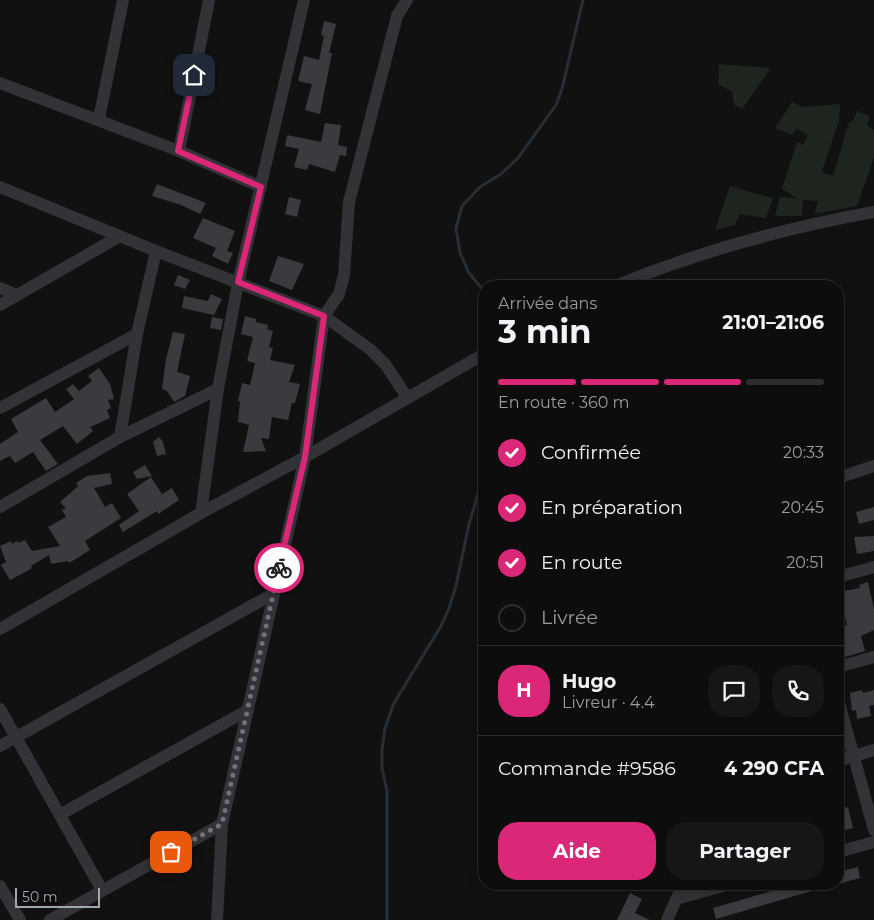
<!DOCTYPE html>
<html lang="fr">
<meta charset="utf-8">
<style>
:root{--surface:#0d0d0e;--page:#161617;--text:#f1f3f6;--muted:#9a9c9e;--line:#2d2d2e;--accent:#db2777}
body{margin:0;font-family:Montserrat,sans-serif;background:var(--page);color:var(--text);height:100vh;display:flex;flex-direction:column;font-size:19px;white-space:nowrap}
*{box-sizing:border-box;margin:0}
p{font-size:16px;color:var(--muted)}
.icon{flex:none;width:28px;height:28px;fill:none;stroke:currentColor;stroke-width:2;stroke-linecap:round;stroke-linejoin:round}
.map{position:relative;flex:1;overflow:hidden}
.sheet{position:absolute;left:478px;top:280px;width:366px;height:610px;display:flex;flex-direction:column;background:var(--surface);border-radius:20px;box-shadow:0 2px 12px #0003,0 0 0 1px var(--line)}
.sheet>*{flex:none}
.scale{position:absolute;left:15px;bottom:12px;width:85px;box-sizing:border-box;padding-left:5px;border:2px solid #a2a6b3;border-top:0;font-size:14px;line-height:18px;white-space:nowrap;color:#a2a6b3;-webkit-text-stroke:4px #0c0c0d;paint-order:stroke}
.pin{position:absolute;display:grid;place-items:center;width:42px;height:42px;color:#fff;margin:-21px;border-radius:10px;box-shadow:0 2px 8px #0006}
.courier{position:absolute;display:grid;place-items:center;width:50px;height:50px;margin:-25px;border:4px solid #db2777;border-radius:50%;background:#fff;color:#222;box-shadow:0 1px 6px #0007}
.overview em{font-style:normal;font-weight:700}
.overview div{display:flex;flex-direction:column-reverse}
.overview{display:flex;align-items:center;justify-content:space-between;height:85px;padding:0 20px}
h1{font-size:32px;font-weight:700;line-height:38px}
.bar{display:grid;grid-template-columns:repeat(4,1fr);gap:8px 5px;align-content:center;height:60px;padding:0 20px}
.bar i{height:6px;border-radius:4px;background:var(--line)}
.bar .current{background:var(--accent)}
.bar p{grid-column:span 4}
.line{display:flex;align-items:center;gap:12px;padding:0 20px;border-top:1px solid var(--line)}
.line div{flex:1}
.round{display:grid;place-items:center;flex:none;width:52px;height:52px;border-radius:20px;background:var(--page)}
ol{padding:0 20px;list-style:none}
li{display:flex;align-items:center;gap:15px;height:55px}
li p{margin-inline-start:auto}
li .icon{padding:5px;border-radius:50%;background:var(--accent);color:#fff;stroke-width:4}
li:last-child{color:var(--muted)}
li i{width:28px;height:28px;border:2px solid var(--line);border-radius:50%}
.primary-button{display:flex;gap:10px;margin-top:auto;padding:10px 20px}
.primary-button a{flex:1;height:58px;border-radius:20px;background:var(--accent);color:#fff;font-size:20px;font-weight:700;line-height:58px;text-align:center}
.primary-button a+a{background:var(--page);color:var(--text)}
.map>svg:first-child{display:block}
.green{fill:#1d251e}
.lines{fill:none;stroke-linecap:round;stroke-linejoin:round}
.stream{stroke:#282e35;stroke-width:3}
.building{fill:#3b3b3f}
.minor{stroke:#323237;stroke-width:12}
.done{stroke:#6f727b;stroke-width:5;stroke-dasharray:0 9}
.route{stroke:#db2777;stroke-width:6}
</style>
<div class="map">
<svg width="874" height="920" viewBox="0 0 874 920">
<rect width="100%" height="100%" fill="#111112"/>
<g class="green">
<path d="M719 64 771 68 742 109 734 105 732 91 718 85Z"/>
<path d="M792 102 803 107 840 104 839 120 822 172 833 176 849 122 853 121 857 111 870 116 867 125 874 130V158L857 206 814 214 818 201 803 200 802 216H775L780 197 796 198 782 189 797 142 803 145 808 135 797 129 792 135 775 128Z"/>
<path d="M730 186 773 198 766 218 740 214 735 225 715 230Z"/>
</g>
<g class="lines">
<g class="stream">
<path d="M484 291 469 273 460 253 456 228 462 206 480 187 501 174 518 158 556 105 562 89 583 0"/>
<path d="M387 920V791L382 768V750L385 728 394 703 441 626 449 608 456 586 469 524 484 474"/>
</g>
</g>
<g class="building">
<path d="M324 21 336 24 329 53H332L320 114 305 110 312 84 298 81 304 56 319 60 324 36 321 35Z"/>
<path d="M325 123 341 125 338 145 347 147 346 156 340 155 335 172 309 164 307 170 294 167 299 149 285 146 287 135 321 142Z"/>
<path d="M157 184 206 203 200 214 181 205 152 196Z"/>
<path d="M289 197 301 200 297 217 285 214Z"/>
<path d="M203 218 235 231 227 251 233 253 228 264 212 256 216 248 193 238Z"/>
<path d="M278 256 304 264 292 290 269 281Z"/>
<path d="M178 275 190 280 185 289 174 285Z"/>
<path d="M211 294 222 299 214 315 182 308 184 296 208 301Z"/>
<path d="M245 316 256 319V322L268 325 267 329 273 331 269 347 273 348 270 360 295 365 289 382 300 384 295 403H292L288 420 272 417 269 439 261 438 266 451 243 452 249 425 238 422 240 401H238L242 383 250 385 255 363 247 361 253 337 241 334Z"/>
<path d="M212 317 223 319 221 330 210 328Z"/>
<path d="M173 332 185 334 177 372 190 376 185 396 174 402 167 391 162 389 166 359Z"/>
<path d="M99 368 110 384 114 399 108 400 111 408 107 410 110 418 90 427 93 431 77 444 63 426 40 440 58 464 46 471 33 452 15 463 10 456 0 461V444L18 432 11 419 46 398 55 412 74 399 66 389 73 384 79 391 92 381 88 376Z"/>
<path d="M159 437 163 442 166 454 157 456 153 442Z"/>
<path d="M145 465 152 476 137 479 133 472Z"/>
<path d="M110 473 112 484 94 488 105 507 112 503 121 518 85 541 90 550 79 557 69 563 68 561 51 564 49 555 31 566 32 568 29 570 10 580 1 565 6 562 0 546 11 541 12 544 17 541 18 543 25 540 32 551 60 546 48 527 66 517 62 510 66 508 60 502 78 486 76 483 87 476Z"/>
<path d="M151 477 162 494 172 488 179 500 158 514 157 511 123 532 119 525 139 511 127 494Z"/>
<path d="M874 507V520L859 524 856 512Z"/>
<path d="M874 536V551L857 554 854 537Z"/>
<path d="M868 582 874 609V630L861 636 865 651 845 657 842 639 838 640V627L847 625 839 592 860 588 859 585Z"/>
<path d="M862 690 863 693 874 690V705L869 706 871 716 857 719 856 710 852 711 850 693Z"/>
<path d="M848 807 853 828 841 831 838 810Z"/>
<path d="M858 867 860 878 838 884V872Z"/>
<path d="M796 884H829V886L716 919 713 908Z"/>
<path d="M630 893 642 899 635 913 650 920H617Z"/>
</g>
<g class="lines">
<g class="minor">
<path d="M0 83 179 151 261 187"/>
<path d="M99 119 123 0"/>
<path d="M179 151 209 0"/>
<path d="M0 187 156 251 324 316 371 350 385 364 407 397"/>
<path d="M615 286C698 252 785 228 874 212"/>
<path d="M0 288 17 295"/>
<path d="M0 305 120 236"/>
<path d="M0 408 137 334"/>
<path d="M120 437 137 334 156 251"/>
<path d="M838 478 874 466"/>
<path d="M0 507 120 437 218 389"/>
<path d="M201 513 218 389 238 283 304 0"/>
<path d="M838 577 874 567"/>
<path d="M0 629 201 513 305 457 484 354"/>
<path d="M838 667 874 657"/>
<path d="M838 699 874 830"/>
<path d="M0 709 102 890"/>
<path d="M0 746 273 594"/>
<path d="M838 761 874 750"/>
<path d="M61 814 248 710"/>
<path d="M838 852 874 842"/>
<path d="M0 886 20 920"/>
<path d="M676 899 730 884"/>
<path d="M50 920 222 824"/>
<path d="M217 920 222 824 305 457 324 316 339 294 344 275 349 202 397 16 407 0"/>
<path d="M667 920 683 884"/>
</g>
</g>
<g class="lines">
<path class="done" d="M171 852 222 824 279 568"/>
<path class="route" d="M194 75 178 151 261 187 238 282 324 316 305 457 279 568"/>
</g>
</svg>
<div class="scale">50 m</div>
<div class="pin" style="left:171px;top:852px;background:#ea580c"><svg class="icon" aria-label="bag" viewBox="0 0 24 24"><path d="M5 8h14l-1 12H6zM9 8a3 3 0 0 1 6 0"/></svg></div>
<div class="pin" style="left:194px;top:75px;background:#1f2937"><svg class="icon" aria-label="home" viewBox="0 0 24 24"><path d="M3 11l9-7 9 7M6 9v11h12V9"/></svg></div>
<div class="courier" style="left:279px;top:568px"><svg class="icon" aria-label="bike" viewBox="0 0 24 24"><circle cx="6" cy="16" r="4"/><circle cx="18" cy="16" r="4"/><path d="M6 16l4-8h5l3 8M10 8l3 8H6M13 5h3"/></svg></div>
<section class="sheet">
<div class="overview"><div><h1>3 min</h1><p>Arrivée dans</p></div><em>21:01–21:06</em></div>
<div class="bar"><i class="current"></i><i class="current"></i><i class="current"></i><i></i><p>En route · 360 m</p></div>
<ol>
<li><svg class="icon" aria-label="check" viewBox="0 0 24 24"><path d="M5 12l5 5 9-10"/></svg>Confirmée<p>20:33</p></li>
<li><svg class="icon" aria-label="check" viewBox="0 0 24 24"><path d="M5 12l5 5 9-10"/></svg>En préparation<p>20:45</p></li>
<li><svg class="icon" aria-label="check" viewBox="0 0 24 24"><path d="M5 12l5 5 9-10"/></svg>En route<p>20:51</p></li>
<li><i></i>Livrée</li>
</ol>
<div class="line" style="height:90px"><b class="round" style="background:var(--accent);color:#fff">H</b><div><b>Hugo</b><p>Livreur · 4.4</p></div><a class="round"><svg class="icon" aria-label="chat" viewBox="0 0 24 24"><path d="M4 5h16v11H9l-5 4z"/></svg></a><a class="round"><svg class="icon" aria-label="phone" viewBox="0 0 24 24"><path d="M5 4h4l2 5-3 2q2 4 5 5l2-3 5 2v4C11 20 4 13 5 4z"/></svg></a></div>
<div class="line" style="height:65px"><div>Commande #9586</div><b>4 290 CFA</b></div>
<div class="primary-button"><a>Aide</a><a>Partager</a></div>
</section>
</div>
